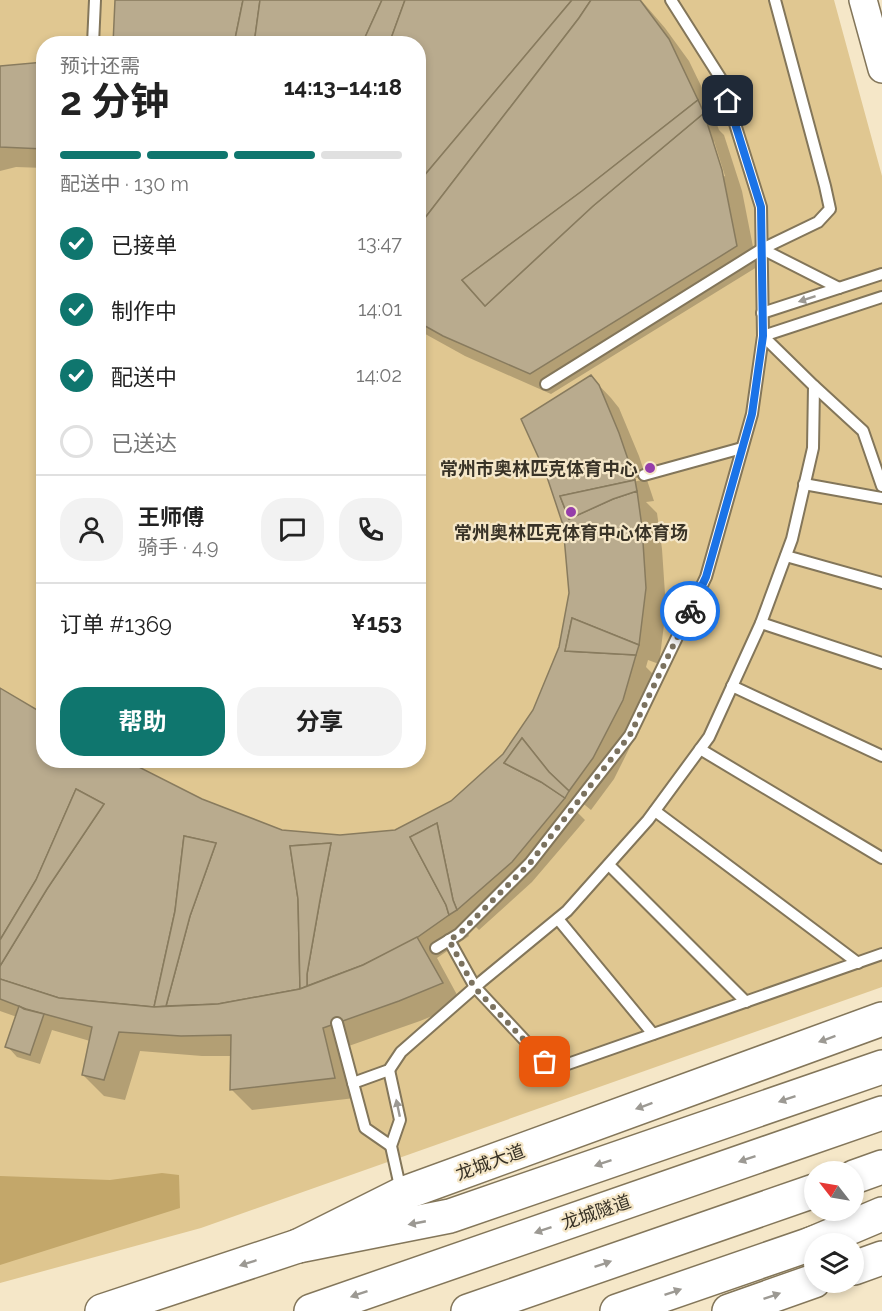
<!DOCTYPE html>
<html lang="zh">
<meta charset="utf-8">
<style>
:root{--surface:#fff;--page:#f2f2f2;--text:#222;--muted:#767676;--line:#e0e0e0;--accent:#0f766e}
body{margin:0;font-family:Raleway,"Noto Sans SC",sans-serif;background:var(--page);color:var(--text);height:100vh;display:flex;flex-direction:column;font-size:22px;white-space:nowrap}
*{box-sizing:border-box;margin:0}
p{font-size:20px;color:var(--muted)}
.icon{flex:none;width:33px;height:33px;fill:none;stroke:currentColor;stroke-width:2;stroke-linecap:round;stroke-linejoin:round}
.map{position:relative;flex:1;overflow:hidden}
.sheet{position:absolute;left:36px;top:36px;width:390px;height:732px;display:flex;flex-direction:column;background:var(--surface);border-radius:24px;box-shadow:0 3px 9px #0003}
.sheet>*{flex:none}
.needle{width:39px;rotate:301deg}
.controls{position:absolute;left:804px;top:1161px;display:grid;gap:12px}
.controls a{display:grid;place-items:center;width:60px;height:60px;border-radius:50%;background:var(--surface);box-shadow:0 3px 9px #0003;font-size:30px}
.pin{position:absolute;display:grid;place-items:center;width:51px;height:51px;color:#fff;margin:-26px;border-radius:12px;box-shadow:0 3px 9px #0006}
.courier{position:absolute;display:grid;place-items:center;width:60px;height:60px;margin:-30px;border:4px solid #1a73e8;border-radius:50%;background:#fff;color:#222;box-shadow:0 2px 8px #0007}
.headline em{font-style:normal;font-weight:700}
.headline div{display:flex;flex-direction:column-reverse}
.headline{display:flex;align-items:center;justify-content:space-between;height:102px;padding:0 24px}
h1{font-size:39px;font-weight:700;line-height:45px}
.bar{display:grid;grid-template-columns:repeat(4,1fr);gap:9px 6px;align-content:center;height:72px;padding:0 24px}
.bar i{height:8px;border-radius:4px;background:var(--line)}
.bar .selected{background:var(--accent)}
.bar p{grid-column:span 4}
.line{display:flex;align-items:center;gap:15px;padding:0 24px;border-top:2px solid var(--line)}
.line div{flex:1}
.round{display:grid;place-items:center;flex:none;width:63px;height:63px;border-radius:24px;background:var(--page)}
ol{padding:0 24px;list-style:none}
li{display:flex;align-items:center;gap:18px;height:66px}
li p{margin-inline-start:auto}
li .icon{padding:6px;border-radius:50%;background:var(--accent);color:#fff;stroke-width:4}
li:last-child{color:var(--muted)}
li i{width:33px;height:33px;border:3px solid var(--line);border-radius:50%}
.button{display:flex;gap:12px;margin-top:auto;padding:12px 24px}
.button a{flex:1;height:69px;border-radius:24px;background:var(--accent);color:#fff;font-size:24px;font-weight:700;line-height:69px;text-align:center}
.button a+a{background:var(--page);color:var(--text)}
.map>svg:first-child{display:block}
.green{fill:#e0c791;fill-rule:evenodd}
.water{fill:#c3a76a}
.shadow{fill:#0003;fill-rule:evenodd}
.building{fill:#b9ab8e;stroke:#887b5e;stroke-width:1.5}
.lines{fill:none;stroke-linecap:round;stroke-linejoin:round}
.service-casing{stroke:#83765a;stroke-width:14}
.tertiary-casing{stroke:#83765a;stroke-width:30}
.primary-casing{stroke:#83765a;stroke-width:36}
.trunk-casing{stroke:#83765a;stroke-width:36}
.service{stroke:#fff;stroke-width:10}
.tertiary{stroke:#fff;stroke-width:27}
.primary{stroke:#fff;stroke-width:33}
.trunk{stroke:#fff;stroke-width:33}
.oneway{fill:#9c9993}
.done{stroke:#7b725f;stroke-width:6;stroke-dasharray:0 10.8}
.route{stroke:#1a73e8;stroke-width:8}
.poi-dot{fill:#963eaa;stroke:#f5e7c8;stroke-width:2}
.labels{text-anchor:middle;dominant-baseline:central;stroke-width:4.5;stroke-linejoin:round;paint-order:stroke}
.poi-label{font-size:18px;font-weight:bold;fill:#393327;stroke:#f5e7c8;text-anchor:end}
.street-label{font-size:18px;fill:#393327;stroke:#f5e7c8}
</style>
<div class="map">
<svg width="882" height="1311" viewBox="0 0 882 1311">
<rect width="100%" height="100%" fill="#f5e7c8"/>
<path class="green" d="M0 0H834L882 176V987L201 1228 0 1283ZM44 44H418V760H44Z"/>
<path class="water" d="M162 1173 179 1175 180 1208 0 1265V1176L110 1180Z"/>
<g class="shadow">
<path d="M117 0H641L665 28 689 61 718 121 716 122 719 130 724 135 742 191 757 267 551 394 465 356 418 330V44ZM714 141 725 176 722 177 712 144Z"/>
<path d="M44 64V168L16 167 0 171V68Z"/>
<path d="M591 377 611 398 619 408 639 456 654 501 646 502 657 513 662 549 666 609 659 664 648 660 646 667 656 677 643 721 614 779 591 810 580 801 575 810 585 820 532 882 479 930 469 920 464 923 469 936 437 958 462 1004 420 1021 343 1048 355 1098 252 1110 231 1089 232 1056H202L140 1051 125 1100 104 1096 83 1075 90 1041 52 1030 40 1064 17 1057 7 1046 17 1017 0 1011V690L44 716V760H122L201 800 281 831 340 836 395 832 452 803 504 755 535 710 560 648 570 593 564 525 548 473 523 420ZM642 477V480L566 496V493Z"/>
</g>
<g class="building">
<path d="M115 0H243L234 44H113Z"/>
<path d="M243 0H260L254 44H234Z"/>
<path d="M260 0H382L362 44H254Z"/>
<path d="M382 0H405L389 44H362Z"/>
<path d="M405 0H572L418 183V44H389Z"/>
<path d="M572 0H591L579 18 418 227V183Z"/>
<path d="M591 0H640L669 39 698 100 582 191 462 280 485 306 593 206 704 113 722 170 737 246 530 374 443 336 418 322V227L579 18Z"/>
<path d="M44 62V149L0 147V66Z"/>
<path d="M698 100 704 113 593 206 485 306 462 280 582 191Z"/>
<path d="M591 375 599 385 619 433 635 480 560 496 569 519 613 499 637 491 642 527 646 588 639 645 572 618 565 651 636 655 623 700 593 758 569 791 549 772 522 738 504 763 541 782 565 798 512 862 457 910 453 900 437 823 410 837 446 905 449 915 412 941 363 965 307 986V974L320 900 331 843 290 846 298 899 300 989 218 1004 166 1006 190 916 216 843 184 836 175 911 154 1007 59 998 0 979V966L47 889 104 804 76 789 36 880 0 940V688L44 714V760H125L202 799 282 830 340 835 395 830 451 801 503 754 533 710 559 647 569 593 563 525 546 474 521 419Z"/>
<path d="M635 480 637 491 613 499 569 519 560 496Z"/>
<path d="M572 618 639 645 636 655 565 651Z"/>
<path d="M522 738 549 772 569 791 565 798 541 782 504 763Z"/>
<path d="M76 789 104 804 47 889 0 966V940L36 880Z"/>
<path d="M437 823 453 900 457 910 449 915 446 905 410 837Z"/>
<path d="M184 836 216 843 190 916 166 1006 154 1007 175 911Z"/>
<path d="M331 843 320 900 307 974V986L300 989 298 899 290 846Z"/>
<path d="M417 937 443 983 399 1001 323 1028 335 1078 230 1090 231 1035 181 1036 119 1032 104 1080 82 1075 92 1027 26 1009 0 999V979L59 998 154 1007 218 1004 300 989 363 965Z"/>
<path d="M19 1006 24 1009 44 1014 30 1055 5 1047Z"/>
</g>
<g class="lines">
<g class="service-casing">
<g id="service">
<path d="M93 44 95 0"/>
<path d="M762 249 839 288"/>
<path d="M762 313 882 274"/>
<path d="M546 384 762 249 818 222 830 209 825 186 775 0"/>
<path d="M814 386 863 431 882 486"/>
<path d="M644 475 742 448"/>
<path d="M804 484 882 498"/>
<path d="M786 556 882 583"/>
<path d="M761 623 882 663"/>
<path d="M732 686 882 756"/>
<path d="M700 749 882 858"/>
<path d="M655 811 858 963"/>
<path d="M609 865 746 1002"/>
<path d="M558 919 653 1034"/>
<path d="M449 940 475 987 545 1062 565 1065 882 954"/>
<path d="M436 948 459 934 530 863 630 735 706 577 752 414 763 336 761 207 721 79 671 0"/>
<path d="M337 1023 365 1128 391 1146"/>
<path d="M389 1070 400 1120 391 1146 401 1191"/>
<path d="M353 1083 389 1070 401 1052 482 981 567 911 648 820 709 737 761 623 792 539 813 448 814 386 763 336 882 297"/>
</g>
</g>
<g class="tertiary-casing">
<path id="tertiary" d="M863 0 882 69"/>
</g>
<g class="primary-casing">
<g id="primary">
<path d="M102 1311 298 1246 402 1194 882 1019"/>
<path d="M617 1311 837 1235"/>
</g>
</g>
<g class="trunk-casing">
<g id="trunk">
<path d="M854 1177 882 1167"/>
<path d="M811 1244 882 1214"/>
<path d="M298 1246 450 1216 882 1067"/>
<path d="M854 1268 882 1258"/>
<path d="M311 1311 882 1113"/>
<path d="M468 1311 814 1191"/>
<path d="M729 1311 814 1281"/>
</g>
</g>
<use href="#service" class="service"/>
<use href="#tertiary" class="tertiary"/>
<use href="#primary" class="primary"/>
<use href="#trunk" class="trunk"/>
</g>
<defs><path id="oneway-solid" d="M-6-.8H1V-3.2L6.5 0L1 3.2V.8H-6Z" transform="scale(1.5)"/></defs>
<g class="oneway">
<use href="#oneway-solid" transform="translate(807 299) rotate(162)"/>
<use href="#oneway-solid" transform="translate(827 1039) rotate(160)"/>
<use href="#oneway-solid" transform="translate(787 1099) rotate(161)"/>
<use href="#oneway-solid" transform="translate(644 1106) rotate(160)"/>
<use href="#oneway-solid" transform="translate(398 1108) rotate(-102)"/>
<use href="#oneway-solid" transform="translate(747 1159) rotate(161)"/>
<use href="#oneway-solid" transform="translate(603 1163) rotate(161)"/>
<use href="#oneway-solid" transform="translate(417 1223) rotate(169)"/>
<use href="#oneway-solid" transform="translate(543 1230) rotate(161)"/>
<use href="#oneway-solid" transform="translate(248 1263) rotate(162)"/>
<use href="#oneway-solid" transform="translate(603 1264) rotate(-19)"/>
<use href="#oneway-solid" transform="translate(673 1292) rotate(-19)"/>
<use href="#oneway-solid" transform="translate(359 1294) rotate(161)"/>
<use href="#oneway-solid" transform="translate(772 1296) rotate(-19)"/>
</g>
<g class="lines">
<path class="done" d="M545 1062 474 987 449 940 459 934 530 863 630 735 690 611"/>
<path class="route" d="M690 611 706 577 752 414 763 336 761 207 728 101"/>
</g>
<g class="poi-dot">
<circle cx="650" cy="468" r="6"/>
<circle cx="571" cy="512" r="6"/>
</g>
<g class="labels">
<g class="poi-label">
<text x="638" y="468">常州市奥林匹克体育中心</text>
<text x="571" y="532" text-anchor="middle">常州奥林匹克体育中心体育场</text>
</g>
<g class="street-label">
<text transform="translate(490 1162) rotate(-20)">龙城大道</text>
<text transform="translate(596 1212) rotate(-19)">龙城隧道</text>
</g>
</g>
</svg>
<div class="controls">
<a><svg class="needle" viewBox="-14 -14 28 28"><path d="M0-13l5 13h-10z" fill="#e53935"/><path d="M0 13l5-13h-10z" fill="#767676"/></svg></a>
<a><svg class="icon" aria-label="layers" viewBox="0 0 24 24"><path d="M12 4l9 5-9 5-9-5zM3 14l9 5 9-5"/></svg></a>
</div>
<div class="pin" style="left:545px;top:1062px;background:#ea580c"><svg class="icon" aria-label="bag" viewBox="0 0 24 24"><path d="M5 8h14l-1 12H6zM9 8a3 3 0 0 1 6 0"/></svg></div>
<div class="pin" style="left:728px;top:101px;background:#1f2937"><svg class="icon" aria-label="home" viewBox="0 0 24 24"><path d="M3 11l9-7 9 7M6 9v11h12V9"/></svg></div>
<div class="courier" style="left:690px;top:611px"><svg class="icon" aria-label="bike" viewBox="0 0 24 24"><circle cx="6" cy="16" r="4"/><circle cx="18" cy="16" r="4"/><path d="M6 16l4-8h5l3 8M10 8l3 8H6M13 5h3"/></svg></div>
<section class="sheet">
<div class="headline"><div><h1>2 分钟</h1><p>预计还需</p></div><em>14:13–14:18</em></div>
<div class="bar"><i class="selected"></i><i class="selected"></i><i class="selected"></i><i></i><p>配送中 · 130 m</p></div>
<ol>
<li><svg class="icon" aria-label="check" viewBox="0 0 24 24"><path d="M5 12l5 5 9-10"/></svg>已接单<p>13:47</p></li>
<li><svg class="icon" aria-label="check" viewBox="0 0 24 24"><path d="M5 12l5 5 9-10"/></svg>制作中<p>14:01</p></li>
<li><svg class="icon" aria-label="check" viewBox="0 0 24 24"><path d="M5 12l5 5 9-10"/></svg>配送中<p>14:02</p></li>
<li><i></i>已送达</li>
</ol>
<div class="line" style="height:108px"><a class="round"><svg class="icon" aria-label="person" viewBox="0 0 24 24"><circle cx="12" cy="8" r="4"/><path d="M4 21q1-7 8-7t8 7"/></svg></a><div><b>王师傅</b><p>骑手 · 4.9</p></div><a class="round"><svg class="icon" aria-label="chat" viewBox="0 0 24 24"><path d="M4 5h16v11H9l-5 4z"/></svg></a><a class="round"><svg class="icon" aria-label="phone" viewBox="0 0 24 24"><path d="M5 4h4l2 5-3 2q2 4 5 5l2-3 5 2v4C11 20 4 13 5 4z"/></svg></a></div>
<div class="line" style="height:78px"><div>订单 #1369</div><b>¥153</b></div>
<div class="button"><a>帮助</a><a>分享</a></div>
</section>
</div>
